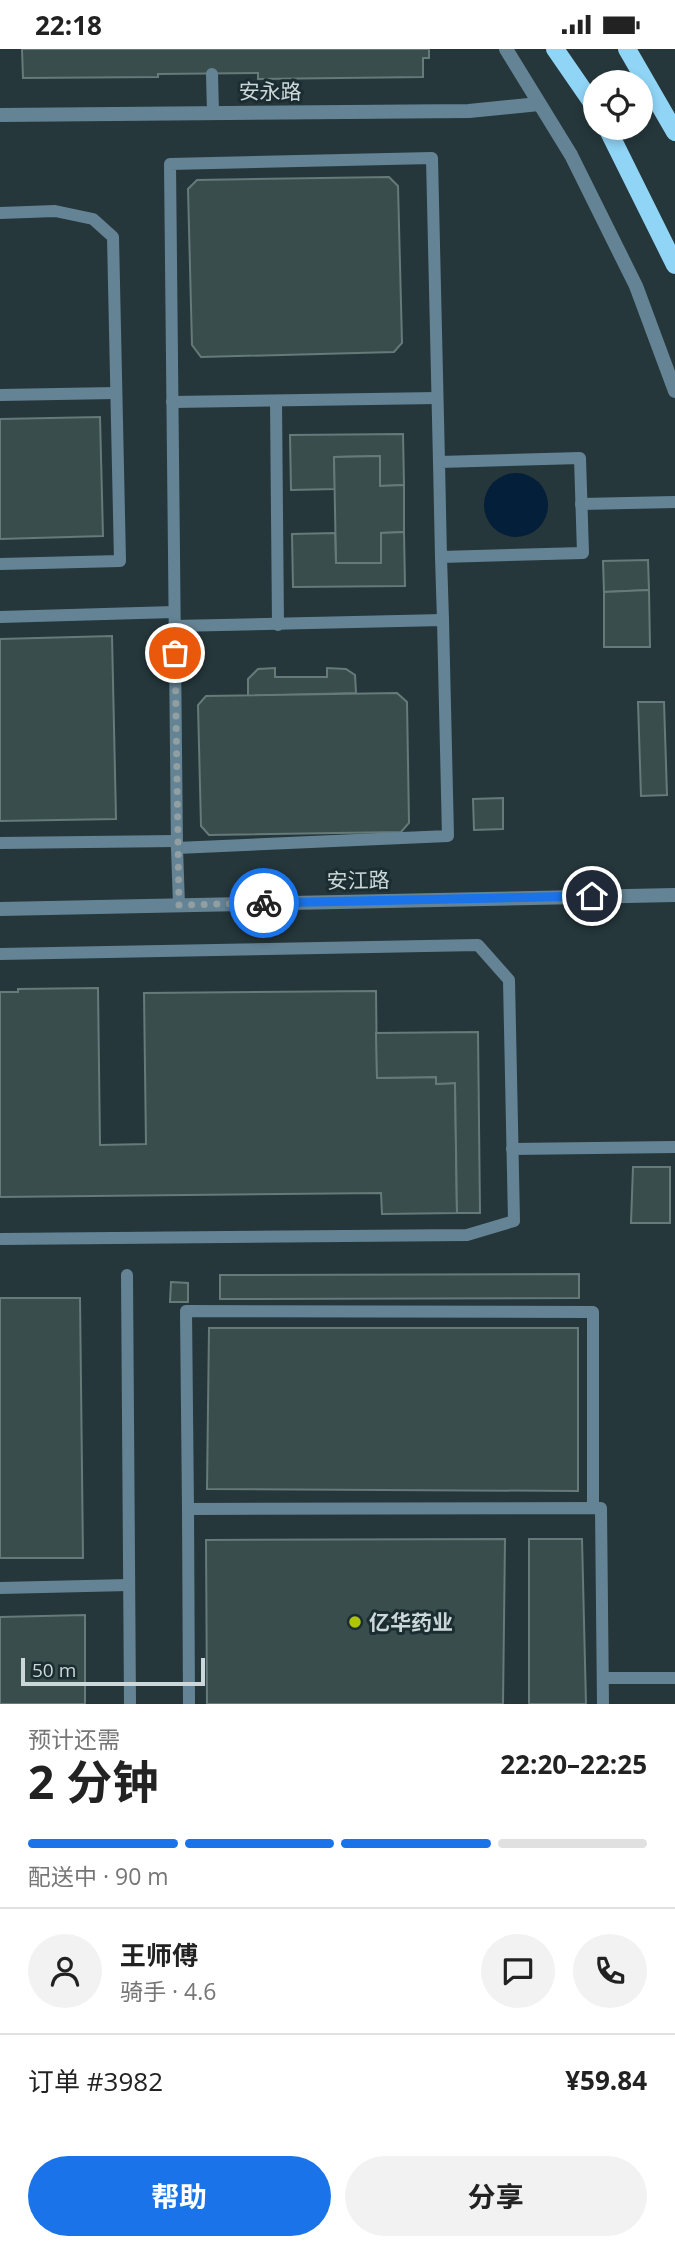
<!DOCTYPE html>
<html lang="zh">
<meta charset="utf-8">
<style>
:root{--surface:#fff;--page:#f2f2f2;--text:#222;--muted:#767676;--line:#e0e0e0;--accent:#1a73e8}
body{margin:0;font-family:"Open Sans","Noto Sans SC",sans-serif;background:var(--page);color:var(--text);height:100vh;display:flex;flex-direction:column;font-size:26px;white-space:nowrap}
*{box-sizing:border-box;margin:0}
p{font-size:23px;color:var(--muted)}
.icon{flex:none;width:38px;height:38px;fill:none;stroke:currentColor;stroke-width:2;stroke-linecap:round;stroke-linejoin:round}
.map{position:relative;height:1655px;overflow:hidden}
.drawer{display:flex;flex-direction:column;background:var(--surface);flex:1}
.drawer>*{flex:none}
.tools{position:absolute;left:583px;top:21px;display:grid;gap:14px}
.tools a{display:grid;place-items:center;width:70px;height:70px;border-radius:50%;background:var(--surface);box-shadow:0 4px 10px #0003;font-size:35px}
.scale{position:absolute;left:21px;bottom:18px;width:184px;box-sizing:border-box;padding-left:7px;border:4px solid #cbd7d9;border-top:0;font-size:19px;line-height:24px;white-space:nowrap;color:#cbd7d9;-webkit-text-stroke:5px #1b2d31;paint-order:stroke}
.pin{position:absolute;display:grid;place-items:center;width:60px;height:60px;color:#fff;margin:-30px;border:4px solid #fff;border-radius:50%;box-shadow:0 2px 7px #0007}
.courier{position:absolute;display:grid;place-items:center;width:70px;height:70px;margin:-35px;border:5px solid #1a73e8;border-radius:50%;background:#fff;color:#222;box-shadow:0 2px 9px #0007}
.overview em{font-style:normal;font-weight:700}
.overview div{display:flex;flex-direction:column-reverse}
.overview{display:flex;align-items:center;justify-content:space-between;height:119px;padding:0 28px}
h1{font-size:46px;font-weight:700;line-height:52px}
.bar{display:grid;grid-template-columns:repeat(4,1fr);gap:10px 7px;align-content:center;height:84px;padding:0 28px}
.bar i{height:9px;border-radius:5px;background:var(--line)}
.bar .selected{background:var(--accent)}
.bar p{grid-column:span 4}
.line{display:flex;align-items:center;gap:18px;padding:0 28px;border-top:2px solid var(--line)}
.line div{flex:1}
.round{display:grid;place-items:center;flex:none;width:74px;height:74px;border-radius:37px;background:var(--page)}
.cta{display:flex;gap:14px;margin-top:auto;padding:14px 28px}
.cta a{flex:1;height:80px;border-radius:42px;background:var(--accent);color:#fff;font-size:28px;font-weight:700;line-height:80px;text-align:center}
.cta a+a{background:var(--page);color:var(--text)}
.status{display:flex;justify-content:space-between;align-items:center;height:49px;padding:0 35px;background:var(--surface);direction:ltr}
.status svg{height:19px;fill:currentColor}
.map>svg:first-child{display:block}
.water{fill:#041f39}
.building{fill:#394d4c;stroke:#657a79;stroke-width:2}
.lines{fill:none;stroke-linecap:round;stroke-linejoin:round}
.lane{stroke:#648495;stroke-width:12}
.street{stroke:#648495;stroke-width:14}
.primary{stroke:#90d4f6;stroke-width:18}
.done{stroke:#919fa2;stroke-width:7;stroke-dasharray:0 12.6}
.route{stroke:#1a73e8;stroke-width:9}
.poi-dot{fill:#aec509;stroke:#1b2d31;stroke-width:2.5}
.labels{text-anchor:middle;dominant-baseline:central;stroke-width:6;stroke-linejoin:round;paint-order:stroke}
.street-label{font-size:21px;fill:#cbd7d9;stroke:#1b2d31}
.poi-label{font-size:21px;font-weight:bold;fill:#cbd7d9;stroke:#1b2d31;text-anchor:start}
</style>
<div class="status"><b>22:18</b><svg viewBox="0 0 49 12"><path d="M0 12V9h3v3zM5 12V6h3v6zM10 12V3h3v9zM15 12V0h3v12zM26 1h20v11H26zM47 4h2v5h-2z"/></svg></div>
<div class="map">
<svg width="675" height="1655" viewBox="0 0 675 1655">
<rect width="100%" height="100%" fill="#25373b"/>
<circle class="water" cx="516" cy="456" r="32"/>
<g class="building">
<path d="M22 0H429V9H423V28L258 30V24L158 25V28L23 29Z"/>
<path d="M389 128 398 137 402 294 394 303 201 308 192 296 188 140 197 131Z"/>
<path d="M100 368 103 487 0 490V370Z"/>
<path d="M403 385 404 436 380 437V407L334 408 335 440 291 441 290 386Z"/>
<path d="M380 407V437L404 436V483L381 484V514H336L334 408Z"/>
<path d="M404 483 405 537 293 538 292 485 335 484 336 514H381V484Z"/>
<path d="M648 511 649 541 604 543 603 512Z"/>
<path d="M649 541 650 598H604V543Z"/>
<path d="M112 587 116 770 0 772V590Z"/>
<path d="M275 619V628H327V619L346 620 355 626 356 644 248 647V630L258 620Z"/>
<path d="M397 644 407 653 409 774 401 783 209 786 201 777 198 656 206 647Z"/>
<path d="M638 653H664L667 746 641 747Z"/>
<path d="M503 749V780L474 781 473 750Z"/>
<path d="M98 939 100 1096 146 1095 144 944 376 942 377 1029 436 1028V1035L455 1034 457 1164 382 1165 381 1144 0 1148V943H18V940Z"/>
<path d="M478 983 480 1164H457L455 1034 436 1035V1028L377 1029 376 984Z"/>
<path d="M633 1118H670V1174H631Z"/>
<path d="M579 1225V1249L220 1250V1226Z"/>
<path d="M171 1233 188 1234V1253H170Z"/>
<path d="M0 1249H80L83 1509H0Z"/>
<path d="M209 1279H578V1442L207 1440Z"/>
<path d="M505 1490 503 1655H207L206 1491Z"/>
<path d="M529 1490H582L586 1655H529Z"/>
<path d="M85 1566V1655H0V1568Z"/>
</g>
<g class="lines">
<g class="lane">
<path d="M212 25 213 63"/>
<path d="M0 164 55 162 93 170 113 188 120 512 0 515"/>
<path d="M0 346 116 344"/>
<path d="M276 352 278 576"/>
<path d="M172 353 437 349"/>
<path d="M580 409 583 504 441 508 439 413Z"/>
<path d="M581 455 675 453"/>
<path d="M441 508 443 571"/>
<path d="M0 568 174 563"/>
<path d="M174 577 443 571 448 787 177 799 170 115 432 109 439 413"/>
<path d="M0 794 177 792"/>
<path d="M177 799 179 856"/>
<path d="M0 905 478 896 509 931 514 1172 467 1186 0 1190"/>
<path d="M512 1100 675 1098"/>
<path d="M127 1226 130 1655"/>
<path d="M188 1460 186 1262 593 1263V1459"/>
<path d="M0 1539 129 1536"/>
<path d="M603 1629H675"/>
<path d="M189 1655 188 1460 601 1459 603 1655"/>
</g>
<g class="street">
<path d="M506 0 571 106 636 237 675 342"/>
<path d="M0 66 469 62 539 55"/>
<path d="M0 860 675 846"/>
</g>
<g class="primary">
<path d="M555 0 595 58"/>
<path d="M627 0 675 83"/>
<path d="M607 79 675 216"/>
</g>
</g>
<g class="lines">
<path class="done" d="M175 604 179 856 264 854"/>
<path class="route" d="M264 854 592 847"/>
</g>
<circle class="poi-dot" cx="355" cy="1573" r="7"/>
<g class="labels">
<g class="street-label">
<text x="270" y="42">安永路</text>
<text transform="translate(358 831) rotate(-1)">安江路</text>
</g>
<g class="poi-label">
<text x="369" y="1573">亿华药业</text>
</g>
</g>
</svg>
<div class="tools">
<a><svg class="icon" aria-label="locate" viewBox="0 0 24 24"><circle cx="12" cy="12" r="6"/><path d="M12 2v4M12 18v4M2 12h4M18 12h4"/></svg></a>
</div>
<div class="scale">50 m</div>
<div class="pin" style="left:175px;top:604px;background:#ea580c"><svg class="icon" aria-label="bag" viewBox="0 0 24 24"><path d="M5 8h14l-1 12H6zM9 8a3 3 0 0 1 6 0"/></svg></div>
<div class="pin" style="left:592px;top:847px;background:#1f2937"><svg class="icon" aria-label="home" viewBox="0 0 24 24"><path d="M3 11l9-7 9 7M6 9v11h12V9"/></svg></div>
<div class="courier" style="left:264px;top:854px"><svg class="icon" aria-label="bike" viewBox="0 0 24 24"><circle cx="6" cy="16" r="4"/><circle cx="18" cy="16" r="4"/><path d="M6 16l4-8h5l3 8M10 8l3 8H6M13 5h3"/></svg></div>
</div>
<section class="drawer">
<div class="overview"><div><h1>2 分钟</h1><p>预计还需</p></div><em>22:20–22:25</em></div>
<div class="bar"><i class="selected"></i><i class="selected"></i><i class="selected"></i><i></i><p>配送中 · 90 m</p></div>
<div class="line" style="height:126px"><a class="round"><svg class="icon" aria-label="person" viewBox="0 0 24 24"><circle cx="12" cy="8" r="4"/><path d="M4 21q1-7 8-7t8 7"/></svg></a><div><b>王师傅</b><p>骑手 · 4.6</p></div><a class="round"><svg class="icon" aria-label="chat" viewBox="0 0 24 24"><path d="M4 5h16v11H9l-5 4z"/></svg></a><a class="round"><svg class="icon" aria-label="phone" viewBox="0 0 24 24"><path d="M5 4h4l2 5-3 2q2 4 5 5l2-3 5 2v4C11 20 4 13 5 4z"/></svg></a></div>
<div class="line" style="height:91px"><div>订单 #3982</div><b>¥59.84</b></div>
<div class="cta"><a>帮助</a><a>分享</a></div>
</section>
